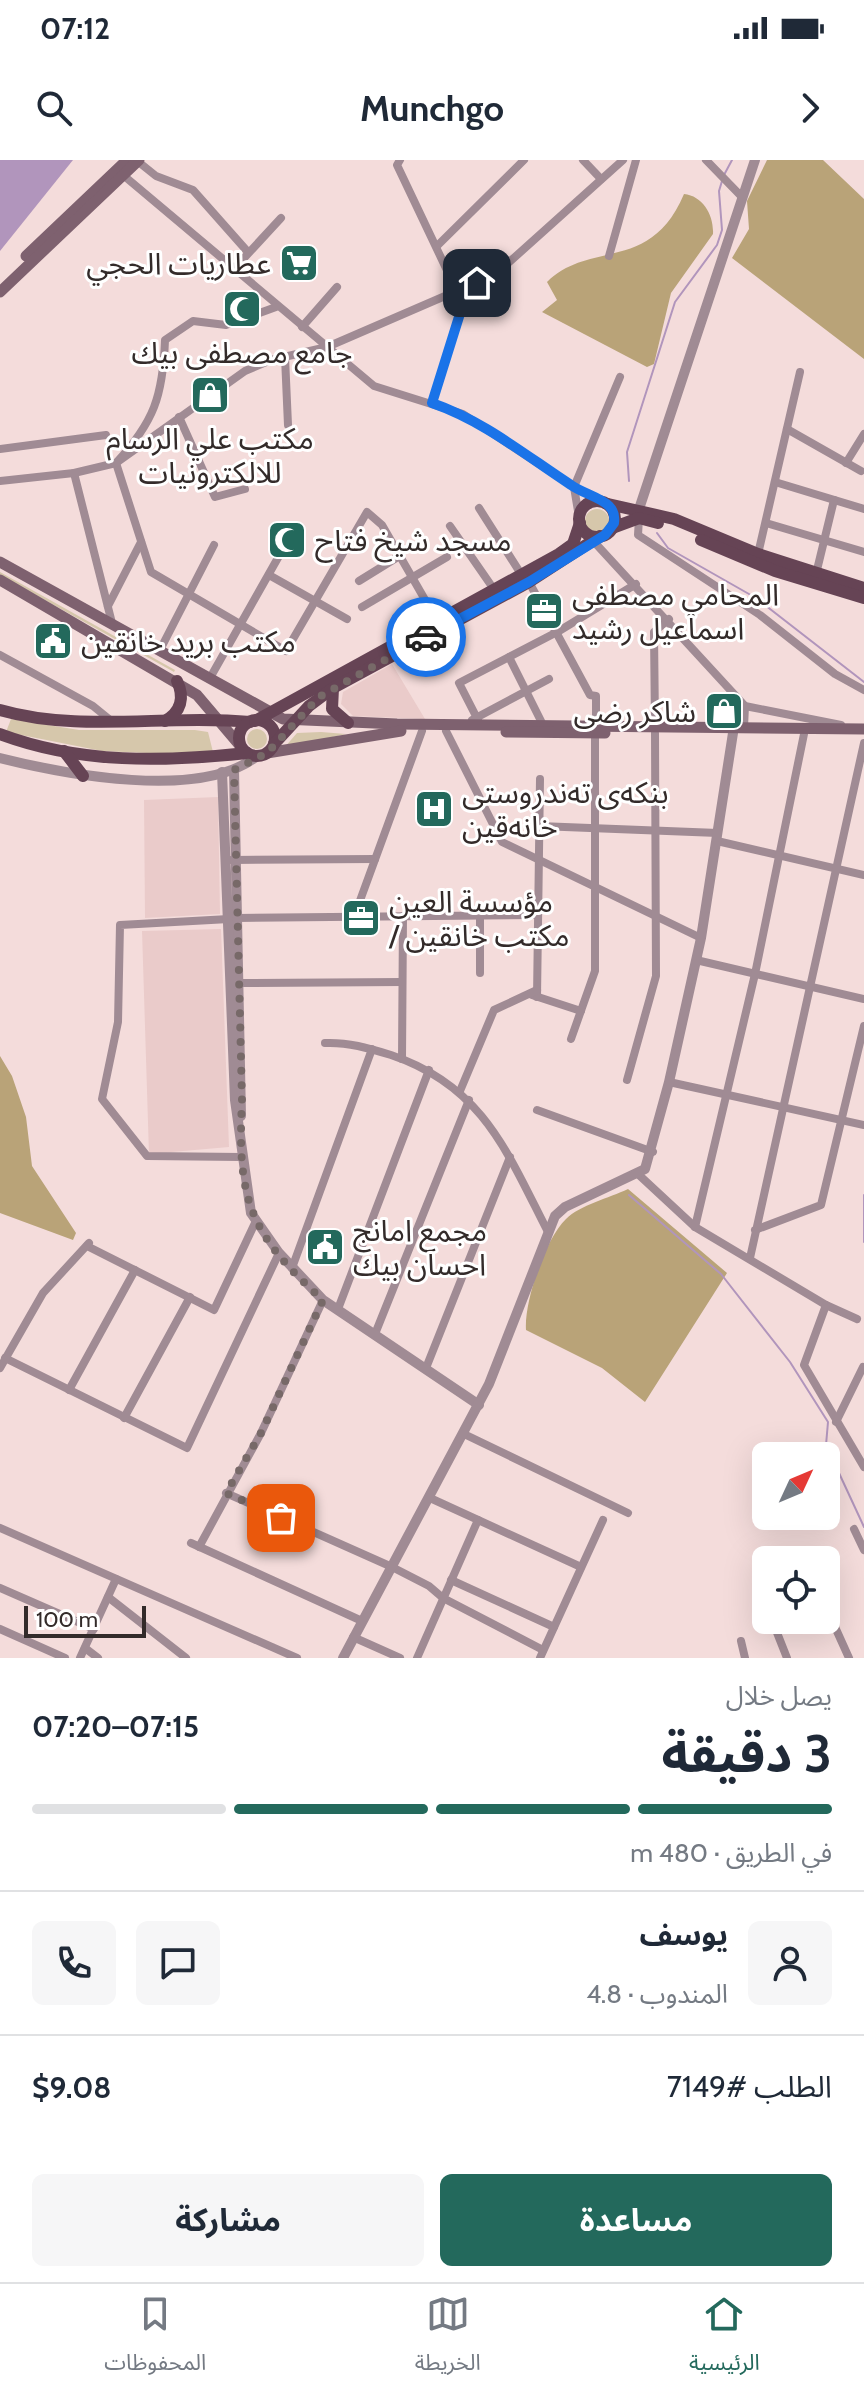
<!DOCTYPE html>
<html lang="ar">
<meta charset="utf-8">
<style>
:root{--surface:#fff;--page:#f6f6f7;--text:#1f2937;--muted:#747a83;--line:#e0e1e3;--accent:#23695c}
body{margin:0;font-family:Cabin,"Noto Sans Arabic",sans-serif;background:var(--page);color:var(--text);direction:rtl;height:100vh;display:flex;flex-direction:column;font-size:30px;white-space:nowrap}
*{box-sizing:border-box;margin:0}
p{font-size:26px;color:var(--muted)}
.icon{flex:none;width:44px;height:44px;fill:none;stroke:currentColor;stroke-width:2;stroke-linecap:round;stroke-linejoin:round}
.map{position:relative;height:1498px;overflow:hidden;direction:ltr}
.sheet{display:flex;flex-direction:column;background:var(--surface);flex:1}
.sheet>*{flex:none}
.needle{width:52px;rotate:46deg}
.buttons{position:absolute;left:752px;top:1282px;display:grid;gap:16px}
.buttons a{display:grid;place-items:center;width:88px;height:88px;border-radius:12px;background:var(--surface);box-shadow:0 8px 32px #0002;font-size:40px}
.scale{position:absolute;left:24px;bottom:20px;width:122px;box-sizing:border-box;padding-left:8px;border:4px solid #332b2a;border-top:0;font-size:22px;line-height:28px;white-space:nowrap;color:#332b2a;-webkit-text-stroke:6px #fff;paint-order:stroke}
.pin{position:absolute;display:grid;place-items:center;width:68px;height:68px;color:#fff;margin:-34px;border-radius:16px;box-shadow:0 4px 12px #0006}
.courier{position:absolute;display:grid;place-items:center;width:80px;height:80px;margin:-40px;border:6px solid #1a73e8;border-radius:50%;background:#fff;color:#222;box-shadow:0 2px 10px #0007}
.headline em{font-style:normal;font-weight:700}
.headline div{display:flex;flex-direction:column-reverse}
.headline{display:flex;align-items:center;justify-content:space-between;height:136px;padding:0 32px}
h1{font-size:52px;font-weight:700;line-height:60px}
.bar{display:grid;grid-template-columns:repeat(4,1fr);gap:12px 8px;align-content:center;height:96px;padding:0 32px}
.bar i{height:10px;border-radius:6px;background:var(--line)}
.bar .active{background:var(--accent)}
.bar p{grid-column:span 4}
.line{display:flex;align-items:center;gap:20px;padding:0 32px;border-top:2px solid var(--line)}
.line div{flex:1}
.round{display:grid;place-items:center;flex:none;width:84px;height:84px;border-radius:12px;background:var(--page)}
.action{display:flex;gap:16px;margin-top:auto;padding:16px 32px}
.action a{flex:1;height:92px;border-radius:12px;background:var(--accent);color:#fff;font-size:32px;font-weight:700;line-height:92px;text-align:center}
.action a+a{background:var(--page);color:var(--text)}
.status{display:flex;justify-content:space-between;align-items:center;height:56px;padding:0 40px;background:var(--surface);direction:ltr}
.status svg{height:22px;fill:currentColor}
header{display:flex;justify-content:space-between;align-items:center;height:104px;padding:0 32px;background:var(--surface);font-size:36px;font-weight:700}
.menu{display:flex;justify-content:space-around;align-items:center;height:112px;border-top:2px solid var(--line);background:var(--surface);font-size:22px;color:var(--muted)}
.menu a{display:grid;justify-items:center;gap:4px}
.menu .active{color:var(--accent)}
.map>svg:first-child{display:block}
.built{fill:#eacbca}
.green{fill:#d6c7ab}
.forest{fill:#b9a378}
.water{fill:#b195bc}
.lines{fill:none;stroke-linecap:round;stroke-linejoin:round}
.stream{stroke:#b195bc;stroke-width:2}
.minor{stroke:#a08b94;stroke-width:8}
.tertiary{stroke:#a08b94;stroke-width:10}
.secondary{stroke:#7e616f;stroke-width:11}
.primary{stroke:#645;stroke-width:12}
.done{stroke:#776968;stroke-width:8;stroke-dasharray:0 14.4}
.route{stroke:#1a73e8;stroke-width:10}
.labels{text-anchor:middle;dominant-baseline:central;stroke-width:6;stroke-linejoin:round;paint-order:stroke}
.poi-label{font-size:30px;fill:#332b2a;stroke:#fff;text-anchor:start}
</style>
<div class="status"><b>07:12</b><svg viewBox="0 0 49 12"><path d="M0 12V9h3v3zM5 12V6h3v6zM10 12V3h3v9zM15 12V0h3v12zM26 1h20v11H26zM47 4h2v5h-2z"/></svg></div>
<header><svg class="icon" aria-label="forward" viewBox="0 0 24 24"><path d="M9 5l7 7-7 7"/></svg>Munchgo<svg class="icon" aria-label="search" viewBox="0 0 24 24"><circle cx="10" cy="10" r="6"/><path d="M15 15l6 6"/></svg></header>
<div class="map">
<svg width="864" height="1498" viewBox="0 0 864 1498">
<rect width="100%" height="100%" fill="#f4dcdb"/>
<g class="built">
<path d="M392 504 425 559 353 556 341 544 343 532Z"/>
<path d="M218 637 220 754 145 758 144 640Z"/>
<path d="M221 769 229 987 149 994 142 771Z"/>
</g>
<g class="green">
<circle cx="597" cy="361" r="12"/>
<path d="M0 412 175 510 174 512 0 415Z"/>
<path d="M11 559 79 570H195L208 572 214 596 102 591 6 572Z"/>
<circle cx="257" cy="579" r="10"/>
<path d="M321 572 346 574 284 588 297 573Z"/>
</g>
<g class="forest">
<path d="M767 0H823L864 39V199L732 98 749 69 747 41Z"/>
<path d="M684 34C703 36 714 55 713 74L671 133 654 204 647 207 542 152 557 140 547 122C591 79 650 114 684 34Z"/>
<path d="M0 896 12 916 26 957 32 1006 76 1073 73 1080 0 1053Z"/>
<path d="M628 1029 727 1113 645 1242 602 1208 526 1170C524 1142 545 1079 566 1059 580 1045 609 1038 628 1029Z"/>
</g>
<path class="water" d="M0 0H73L0 91Z"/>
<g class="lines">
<g class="stream">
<path d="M724 15 732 0"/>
<path d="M629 321 627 292 675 142 717 85 722 70 719 31 722 21"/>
<path d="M657 373 668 388 756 438 864 522"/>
<path d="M629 1035 721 1114 790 1202 828 1262 826 1285 864 1367"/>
<path d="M864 1035V1082"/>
</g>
<g class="minor">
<path d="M136 0 156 16 193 30 247 91"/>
<path d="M400 0 397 5 463 144 432 243"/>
<path d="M583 0 601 19"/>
<path d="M706 0 741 36"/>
<path d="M123 15 374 226 463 254 574 327 603 342"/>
<path d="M437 86 524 0"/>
<path d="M609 96 636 0"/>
<path d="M233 110 281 58"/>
<path d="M276 147 226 165 193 161 165 180C163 236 154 262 116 303L151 412 286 491 367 352 382 365 439 464"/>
<path d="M302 167 337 127"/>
<path d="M285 197 288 265"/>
<path d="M179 257 215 337 245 329"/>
<path d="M787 269 861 311"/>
<path d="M0 289 106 275"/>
<path d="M846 303 864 274"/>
<path d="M74 313 112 463"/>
<path d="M0 321 74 313 116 303 245 211 271 200 327 187 496 114 623 0"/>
<path d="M775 322 864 349"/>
<path d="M479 348 521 414"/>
<path d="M579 357 574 327 620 217"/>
<path d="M639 358 638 375 760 455 835 514 864 530"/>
<path d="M766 363 864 392"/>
<path d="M450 366 493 428"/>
<path d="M585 372 745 546 841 565"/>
<path d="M758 394 800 212"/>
<path d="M816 414 834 340"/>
<path d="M269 415 347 459"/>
<path d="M359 421 401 395"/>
<path d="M529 422 590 535 596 536V565"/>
<path d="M108 446 141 382"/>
<path d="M362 447 447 397"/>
<path d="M160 490 214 385"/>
<path d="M0 495 93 546 109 559"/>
<path d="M509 497 543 565"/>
<path d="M210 518 279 396"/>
<path d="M472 560 549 519"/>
<path d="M480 564 459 523 559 471 636 424"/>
<path d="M655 566 654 472 669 459"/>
<path d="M744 567 745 546"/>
<path d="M446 571 502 682 701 778"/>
<path d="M539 666 718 673"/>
<path d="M717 681 864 715"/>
<path d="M231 700 375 699"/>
<path d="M354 757 422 571"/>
<path d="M236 758 536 755"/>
<path d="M229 759 120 765 118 862 102 939 147 996 241 997"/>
<path d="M696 800 864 839"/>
<path d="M480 813V756"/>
<path d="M236 823 402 822"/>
<path d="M532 835 581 851"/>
<path d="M537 837 540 619"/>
<path d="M571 879 595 811V573"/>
<path d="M325 883C348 882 368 888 391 895 483 926 507 992 548 1072"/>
<path d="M402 899 403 756"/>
<path d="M627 920 656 816 655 573"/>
<path d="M669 922 864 965"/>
<path d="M460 931 494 850 537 830"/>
<path d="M537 950 653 992"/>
<path d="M639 1015 695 1067 826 1145 857 1159"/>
<path d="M695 1067 755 814 804 574"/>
<path d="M755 1070 821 1045 864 866"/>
<path d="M87 1086 214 1150 255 1063"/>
<path d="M750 1098 864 583"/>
<path d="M292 1108 372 889"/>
<path d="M826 1145 804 1205 864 1307"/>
<path d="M338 1149 429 910"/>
<path d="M375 1174 469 940"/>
<path d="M5 1198 187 1288 279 1093"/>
<path d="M0 1208 43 1133 89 1083"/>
<path d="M426 1208 510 997"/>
<path d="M69 1230 135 1110"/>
<path d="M124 1258 190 1137"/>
<path d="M836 1262 863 1207"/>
<path d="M464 1274 628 1353"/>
<path d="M226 1333 392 1407 429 1426 443 1438 543 1490"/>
<path d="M430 1338 581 1407"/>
<path d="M0 1368 297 1498"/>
<path d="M854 1369 864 1390"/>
<path d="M191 1383 362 1461"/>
<path d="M199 1387 261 1273 323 1140"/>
<path d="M451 1420 554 1467"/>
<path d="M0 1428 94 1469"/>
<path d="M108 1437 186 1498"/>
<path d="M826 1447 849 1498"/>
<path d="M772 1460 787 1498"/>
<path d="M0 1469 65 1498"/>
<path d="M353 1477 400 1498"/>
<path d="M741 1481 745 1498"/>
<path d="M85 1488 98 1498"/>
<path d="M80 1498 116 1419"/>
<path d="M417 1498 478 1360"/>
<path d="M540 1498 603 1360"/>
</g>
<g class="tertiary">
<path d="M639 349 755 0"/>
<path d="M0 598C64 614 201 641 257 596"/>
<path d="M234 610 241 956"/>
<path d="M222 612 235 940 251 1053 279 1093 323 1140 479 1245"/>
<path d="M343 1498 489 1224 555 1056 565 1047 645 1009 669 922 701 778 733 573"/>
</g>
<g class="secondary">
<path d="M26 96 127 0"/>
<path d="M0 132 139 0"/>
<path d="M0 402 283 559 397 564 864 569"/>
<path d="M0 420 197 535 242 588"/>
<path d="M506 572 605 573"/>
<path d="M267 593 401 571"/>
</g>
<g class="primary">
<circle cx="597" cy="359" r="18"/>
<path d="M608 344 674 359 758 394 864 428"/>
<path d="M612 368 639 358 658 363"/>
<path d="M701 380 775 411 864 438"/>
<path d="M333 528 332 549 348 563"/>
<path d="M0 550C79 573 168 554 250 562"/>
<circle cx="257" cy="578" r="18"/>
<path d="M165 561C181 552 185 538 177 521"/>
<path d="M255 561 559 394 573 384 580 363"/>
<path d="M0 574C80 604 164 602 247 593"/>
<path d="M274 584 309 546 333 528 529 422 600 376"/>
<path d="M64 591 83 616"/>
</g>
</g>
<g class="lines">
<path class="done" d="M281 1358 226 1333 261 1273 323 1140C249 1074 237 1038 242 941L234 610 267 593 319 537 426 477"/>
<path class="route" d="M426 477 529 422 605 375 614 363C615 356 614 351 609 346 600 337 582 333 571 325 525 295 484 261 432 243L463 144 458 132 477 123"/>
</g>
<defs>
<g id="supermarket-square" transform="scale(2)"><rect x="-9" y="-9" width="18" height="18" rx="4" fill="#23695c" stroke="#fff"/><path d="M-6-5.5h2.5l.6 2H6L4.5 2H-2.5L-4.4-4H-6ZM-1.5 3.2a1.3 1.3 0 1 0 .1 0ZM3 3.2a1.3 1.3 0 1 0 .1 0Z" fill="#fff"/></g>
<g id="mosque-square" transform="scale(2)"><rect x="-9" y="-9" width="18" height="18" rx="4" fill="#23695c" stroke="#fff"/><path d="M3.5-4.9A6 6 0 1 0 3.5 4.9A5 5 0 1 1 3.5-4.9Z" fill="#fff"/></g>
<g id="shop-square" transform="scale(2)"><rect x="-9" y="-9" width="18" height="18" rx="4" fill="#23695c" stroke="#fff"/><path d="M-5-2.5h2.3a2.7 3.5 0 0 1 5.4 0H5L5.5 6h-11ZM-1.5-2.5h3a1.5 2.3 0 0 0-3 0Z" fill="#fff"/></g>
<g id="office-square" transform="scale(2)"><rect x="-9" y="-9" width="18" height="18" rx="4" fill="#23695c" stroke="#fff"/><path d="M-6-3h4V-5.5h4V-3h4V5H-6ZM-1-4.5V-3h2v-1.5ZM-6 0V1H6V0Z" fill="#fff"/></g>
<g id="civic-square" transform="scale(2)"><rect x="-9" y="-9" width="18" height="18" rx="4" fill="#23695c" stroke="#fff"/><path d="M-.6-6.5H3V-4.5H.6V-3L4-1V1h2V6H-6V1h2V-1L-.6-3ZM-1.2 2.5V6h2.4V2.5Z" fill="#fff"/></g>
<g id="hospital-square" transform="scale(2)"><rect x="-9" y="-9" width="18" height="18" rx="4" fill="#23695c" stroke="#fff"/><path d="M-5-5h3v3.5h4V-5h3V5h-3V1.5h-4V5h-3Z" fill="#fff"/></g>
</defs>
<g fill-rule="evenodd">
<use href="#supermarket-square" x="299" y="103"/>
<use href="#mosque-square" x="242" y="149"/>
<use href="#shop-square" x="210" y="235"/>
<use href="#mosque-square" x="287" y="380"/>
<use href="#office-square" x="544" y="451"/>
<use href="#civic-square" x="53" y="481"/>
<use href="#shop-square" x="724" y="551"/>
<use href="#hospital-square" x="434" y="649"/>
<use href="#office-square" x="361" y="758"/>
<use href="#civic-square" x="325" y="1087"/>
</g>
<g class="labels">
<g class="poi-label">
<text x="271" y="103" text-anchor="end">عطاريات الحجي</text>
<text x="242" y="192" text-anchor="middle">جامع مصطفى بيك</text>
<text x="210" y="278" text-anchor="middle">مكتب علي الرسام<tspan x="210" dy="34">للالكترونيات</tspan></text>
<text x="315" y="380">مسجد شيخ فتاح</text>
<text x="572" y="434">المحامي مصطفى<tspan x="572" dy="34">اسماعيل رشيد</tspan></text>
<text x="81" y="481">مكتب بريد خانقين</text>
<text x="696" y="551" text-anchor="end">شاكر رضى</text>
<text x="462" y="632">بنکەی تەندروستی<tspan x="462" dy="34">خانەقین</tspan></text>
<text x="389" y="741">مؤسسة العين<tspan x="389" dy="34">/ مكتب خانقين</tspan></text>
<text x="353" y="1070">مجمع امانج<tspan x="353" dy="34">احسان بيك</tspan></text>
</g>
</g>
</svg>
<div class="buttons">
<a><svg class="needle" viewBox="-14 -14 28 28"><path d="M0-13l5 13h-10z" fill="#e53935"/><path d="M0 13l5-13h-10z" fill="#747a83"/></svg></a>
<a><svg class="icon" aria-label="locate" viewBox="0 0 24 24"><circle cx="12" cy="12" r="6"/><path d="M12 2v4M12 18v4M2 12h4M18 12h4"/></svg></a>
</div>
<div class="scale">100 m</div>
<div class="pin" style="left:281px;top:1358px;background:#ea580c"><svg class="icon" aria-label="bag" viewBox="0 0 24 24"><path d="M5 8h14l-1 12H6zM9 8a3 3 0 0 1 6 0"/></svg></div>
<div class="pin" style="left:477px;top:123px;background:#1f2937"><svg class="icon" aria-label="home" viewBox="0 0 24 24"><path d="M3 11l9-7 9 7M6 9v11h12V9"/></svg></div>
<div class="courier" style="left:426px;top:477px"><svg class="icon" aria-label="car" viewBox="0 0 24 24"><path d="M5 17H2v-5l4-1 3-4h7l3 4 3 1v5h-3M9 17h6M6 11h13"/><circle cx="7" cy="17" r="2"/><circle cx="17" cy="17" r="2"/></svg></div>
</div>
<section class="sheet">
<div class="headline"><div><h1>3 دقيقة</h1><p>يصل خلال</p></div><em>07:15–07:20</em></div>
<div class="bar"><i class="active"></i><i class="active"></i><i class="active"></i><i></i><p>في الطريق · 480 m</p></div>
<div class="line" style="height:144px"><a class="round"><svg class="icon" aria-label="person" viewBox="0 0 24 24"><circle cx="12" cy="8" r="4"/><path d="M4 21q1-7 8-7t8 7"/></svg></a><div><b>يوسف</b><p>المندوب · 4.8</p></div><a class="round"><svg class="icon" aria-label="chat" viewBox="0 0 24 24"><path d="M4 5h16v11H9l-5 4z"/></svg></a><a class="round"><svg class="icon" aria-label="phone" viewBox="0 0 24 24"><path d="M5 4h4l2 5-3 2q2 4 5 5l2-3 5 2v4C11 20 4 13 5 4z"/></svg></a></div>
<div class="line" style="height:104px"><div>الطلب #7149</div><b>$9.08</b></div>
<div class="action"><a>مساعدة</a><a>مشاركة</a></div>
</section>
<nav class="menu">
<a class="active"><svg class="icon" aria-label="home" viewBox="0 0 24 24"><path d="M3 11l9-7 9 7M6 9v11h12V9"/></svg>الرئيسية</a>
<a><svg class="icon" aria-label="map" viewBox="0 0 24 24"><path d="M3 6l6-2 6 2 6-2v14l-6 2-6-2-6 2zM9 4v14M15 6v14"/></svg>الخريطة</a>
<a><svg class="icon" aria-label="saved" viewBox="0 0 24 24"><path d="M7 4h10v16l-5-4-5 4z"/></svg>المحفوظات</a>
</nav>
